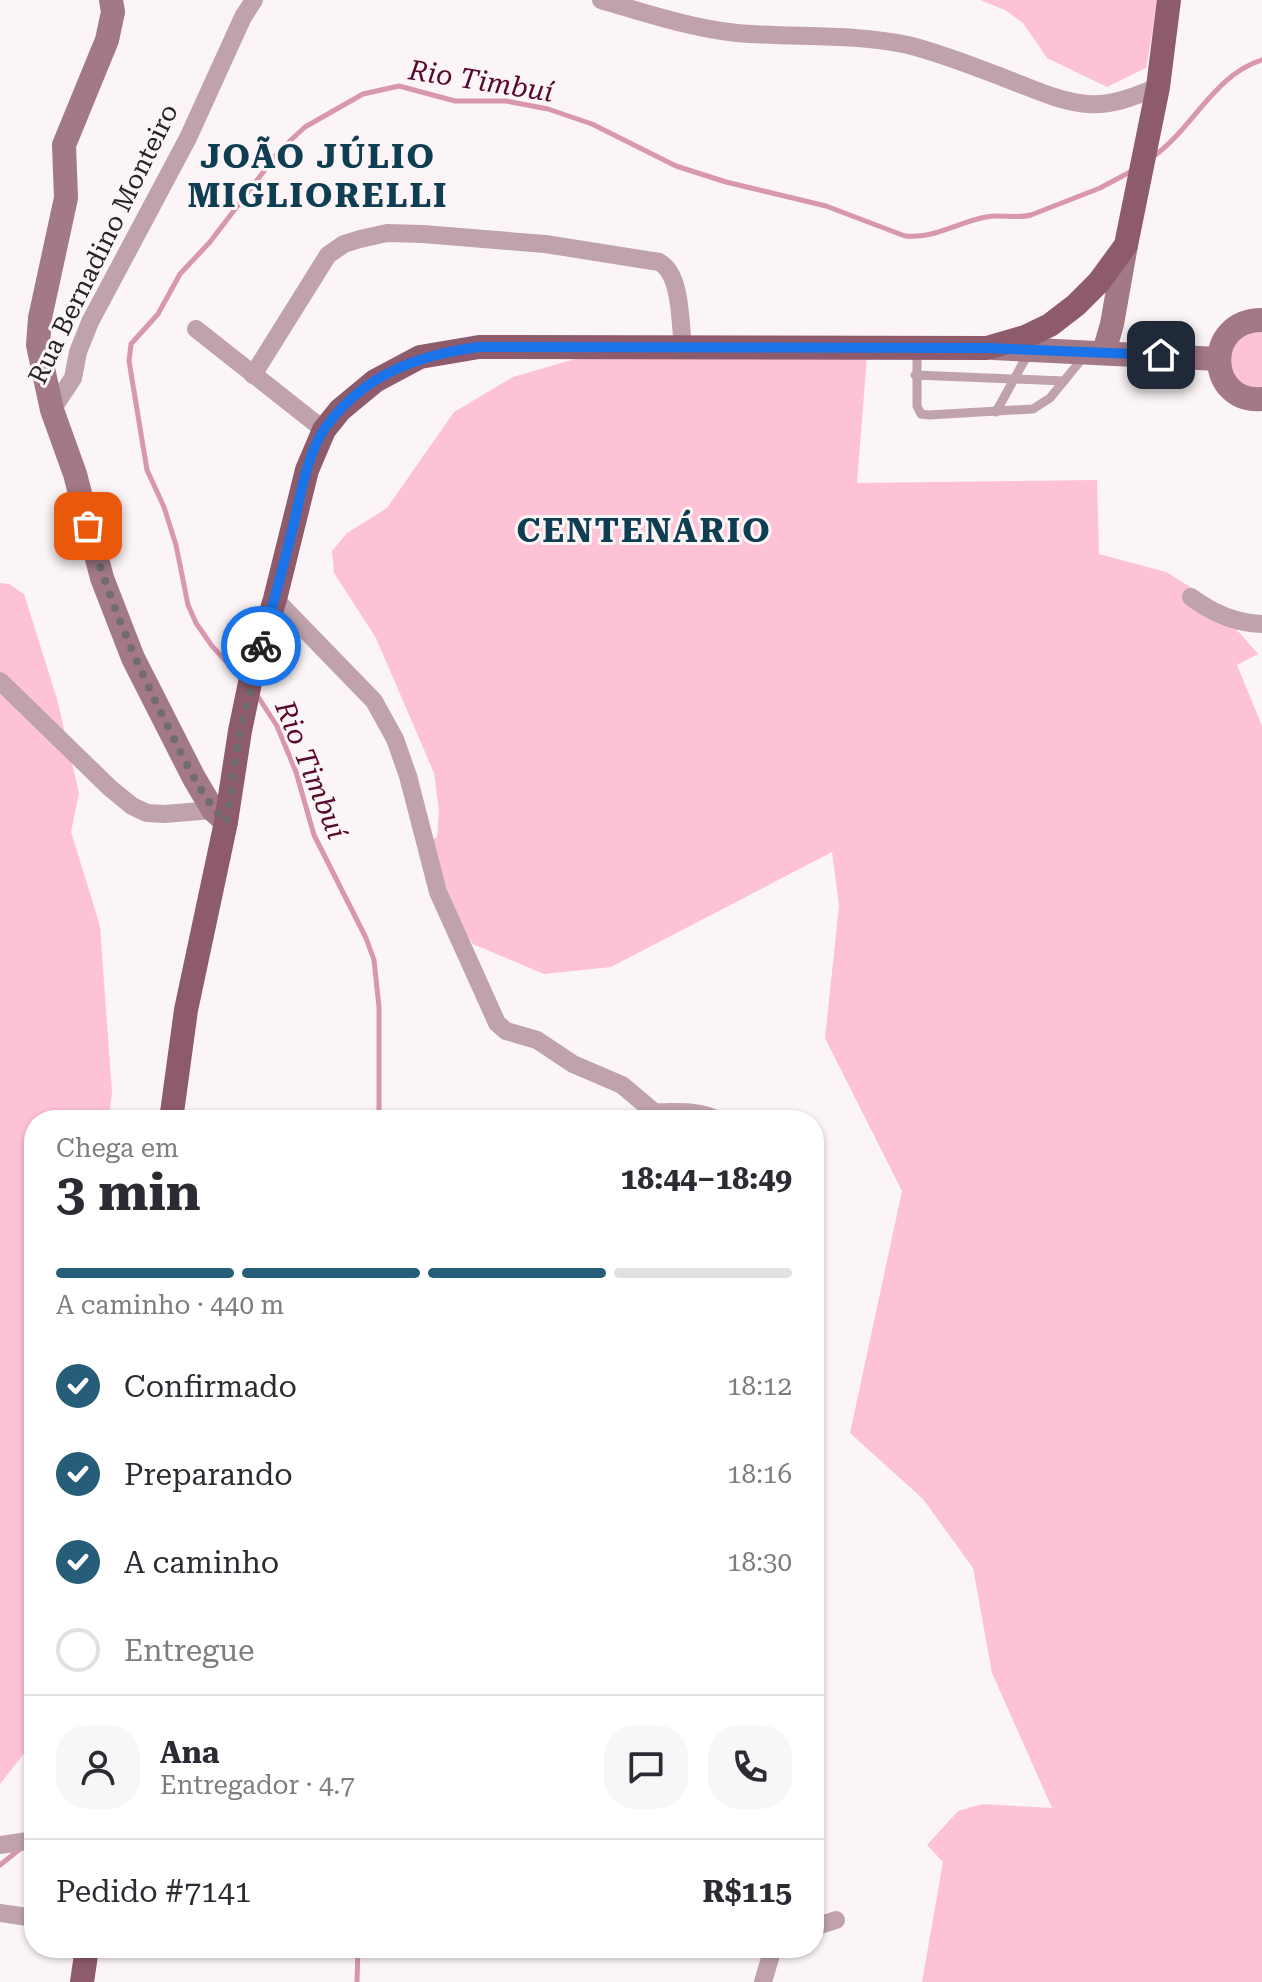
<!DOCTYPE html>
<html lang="pt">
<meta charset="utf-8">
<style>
:root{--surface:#fff;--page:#f7f7f7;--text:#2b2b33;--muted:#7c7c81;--line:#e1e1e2;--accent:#265d78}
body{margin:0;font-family:"Roboto Serif",serif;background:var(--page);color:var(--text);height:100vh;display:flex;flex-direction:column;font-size:30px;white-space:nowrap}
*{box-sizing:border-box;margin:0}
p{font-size:26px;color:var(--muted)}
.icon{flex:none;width:44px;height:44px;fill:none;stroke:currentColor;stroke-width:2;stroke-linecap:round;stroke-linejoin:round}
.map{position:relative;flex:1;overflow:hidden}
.details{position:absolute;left:24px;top:1110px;width:800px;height:848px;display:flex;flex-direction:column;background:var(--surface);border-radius:32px;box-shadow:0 2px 6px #0004}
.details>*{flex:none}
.pin{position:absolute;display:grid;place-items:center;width:68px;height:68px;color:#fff;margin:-34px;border-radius:16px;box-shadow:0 4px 12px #0006}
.courier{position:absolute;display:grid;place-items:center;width:80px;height:80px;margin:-40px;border:6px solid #1a73e8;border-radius:50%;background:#fff;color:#222;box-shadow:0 2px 10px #0007}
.summary em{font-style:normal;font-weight:700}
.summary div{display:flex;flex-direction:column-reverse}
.summary{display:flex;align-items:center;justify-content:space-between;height:136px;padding:0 32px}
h1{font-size:52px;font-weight:700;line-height:60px}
.bar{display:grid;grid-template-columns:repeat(4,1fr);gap:12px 8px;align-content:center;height:96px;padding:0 32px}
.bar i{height:10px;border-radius:6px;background:var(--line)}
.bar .selected{background:var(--accent)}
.bar p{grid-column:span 4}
.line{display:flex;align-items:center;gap:20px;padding:0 32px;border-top:2px solid var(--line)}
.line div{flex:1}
.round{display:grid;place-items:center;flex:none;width:84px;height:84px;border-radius:32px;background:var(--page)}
ol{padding:0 32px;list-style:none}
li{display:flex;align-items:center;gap:24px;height:88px}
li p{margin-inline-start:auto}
li .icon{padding:8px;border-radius:50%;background:var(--accent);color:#fff;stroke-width:4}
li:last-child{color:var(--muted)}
li i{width:44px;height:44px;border:4px solid var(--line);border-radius:50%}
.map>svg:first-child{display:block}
.green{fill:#fec2d6}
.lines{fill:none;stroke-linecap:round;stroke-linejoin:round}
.stream{stroke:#d897ad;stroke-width:5}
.lane{stroke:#c0a2ab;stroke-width:9}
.street{stroke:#c0a2ab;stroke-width:18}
.secondary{stroke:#a37986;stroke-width:24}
.primary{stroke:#8e5b6d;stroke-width:24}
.done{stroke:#716c6e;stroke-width:8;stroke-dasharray:0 14.4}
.route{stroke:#1a73e8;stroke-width:10}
.labels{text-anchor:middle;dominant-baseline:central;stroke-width:6;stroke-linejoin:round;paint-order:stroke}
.street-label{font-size:26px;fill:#262324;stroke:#fcf5f7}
.water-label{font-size:28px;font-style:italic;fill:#56092e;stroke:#fcf5f7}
.district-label{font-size:34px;font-weight:bold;letter-spacing:2px;fill:#0f3d51;stroke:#fcf5f7}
</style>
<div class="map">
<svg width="1262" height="1982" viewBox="0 0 1262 1982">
<rect width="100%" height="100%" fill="#fcf5f7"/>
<g class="green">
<path d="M980 0H1158L1146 68 1107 87 1047 58 1023 23 1005 10Z"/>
<path d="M1262 329V393L1229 376C1230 340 1227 340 1262 329Z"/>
<path d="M599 352 867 356 857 483 1097 480 1099 554 1166 572 1210 599 1258 654 1237 665 1262 726V1982H922L943 1862 927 1845 958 1811 982 1804 1052 1808 992 1673 973 1568 923 1499 850 1433 902 1191 825 1038 839 906 832 852 611 967 544 974 473 944 443 901 423 846 437 837 439 811 434 773 376 638 334 573 332 551 347 533 387 508 454 412 513 377Z"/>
<path d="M0 583 9 584 24 594 57 699 79 793 71 832 100 926 112 1092 109 1120H34V1753L26 1751 0 1784Z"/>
</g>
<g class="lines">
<g class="stream">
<path d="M1154 156C1193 128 1214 75 1262 60"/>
<path d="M242 679 212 646 196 623 188 605 176 545 164 507 147 470 129 361 131 344 158 314 180 274 210 242 280 150 305 127 363 94 399 86 455 101H506L548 109 592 124 676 166 726 182 826 206 905 236C935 239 958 222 986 217 1001 214 1016 219 1031 215L1100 188 1132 171"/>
<path d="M255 692 277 726 296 772 314 835 366 938 374 960 379 1007V1120"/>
<path d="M0 1865 20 1849"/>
<path d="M357 1982 358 1948"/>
</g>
<g class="lane">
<path d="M917 351V406L921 414 929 415 1033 409 1050 398 1086 354"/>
<path d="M915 375 1064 381"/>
<path d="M996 412 1029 352"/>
</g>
<g class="street">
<path d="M601 0C645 13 691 28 737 33 794 38 852 33 908 45 944 54 978 68 1012 81 1036 90 1061 102 1088 104 1113 106 1135 96 1158 87"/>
<path d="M196 329 324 430"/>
<path d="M253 375 328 255 344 244 360 239 387 233 423 234 545 244 659 262C682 274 680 324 683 349"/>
<path d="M52 410 73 378 78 352 90 322 188 138 243 17 254 0"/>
<path d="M1191 597C1212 613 1235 623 1262 624"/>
<path d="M275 599 374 701 395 739 408 776 438 892 497 1023 506 1031 537 1040 573 1064 622 1085 654 1112C678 1113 695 1109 718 1120"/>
<path d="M0 681 110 788 132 806 147 813 164 814 213 810"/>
<path d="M0 1845 34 1840"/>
<path d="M0 1913 34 1918"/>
<path d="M814 1927 836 1920"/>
<path d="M763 1982 773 1948"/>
</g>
<g class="secondary">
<path d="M111 0 113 12 107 40 64 145 66 198 40 318 38 345 52 410 75 474 102 578 133 658 194 778 213 810 226 822"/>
<path d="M1262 320C1203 320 1207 404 1262 399"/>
<path d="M993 348 1218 359"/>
<path d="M1104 352 1112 324 1126 245"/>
</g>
<g class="primary">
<path d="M171 1120 186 1010 226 822 240 731 251 678 275 599 307 470 324 430 340 410 375 381 420 357 479 347 987 348 1025 337 1050 325 1076 305 1099 282 1126 245 1158 87 1169 0"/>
<path d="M82 1982 87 1948"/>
</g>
</g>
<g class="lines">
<path class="done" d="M88 526C108 599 137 665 171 733 187 764 201 797 226 822L240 731 261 646"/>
<path class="route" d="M261 646C273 607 283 567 293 527 300 497 307 454 325 428 363 375 417 355 479 347L987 348 1161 355"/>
</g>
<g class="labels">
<g class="street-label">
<text transform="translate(103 244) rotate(-64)">Rua Bernadino Monteiro</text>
</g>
<g class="water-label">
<text transform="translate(481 81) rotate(9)">Rio Timbuí</text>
<text transform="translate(311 770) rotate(68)">Rio Timbuí</text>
</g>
<g class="district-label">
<text x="318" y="156">JOÃO JÚLIO<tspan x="318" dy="39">MIGLIORELLI</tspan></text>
<text x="644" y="530">CENTENÁRIO</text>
</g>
</g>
</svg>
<div class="pin" style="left:88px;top:526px;background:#ea580c"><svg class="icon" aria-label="bag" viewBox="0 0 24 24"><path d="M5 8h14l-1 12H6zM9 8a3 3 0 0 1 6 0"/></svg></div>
<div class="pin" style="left:1161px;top:355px;background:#1f2937"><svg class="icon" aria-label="home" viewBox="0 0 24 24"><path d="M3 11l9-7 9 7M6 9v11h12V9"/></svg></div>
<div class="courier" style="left:261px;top:646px"><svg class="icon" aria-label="bike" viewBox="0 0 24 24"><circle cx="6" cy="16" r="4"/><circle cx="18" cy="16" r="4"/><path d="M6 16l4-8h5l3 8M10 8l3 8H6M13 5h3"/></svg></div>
<section class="details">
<div class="summary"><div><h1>3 min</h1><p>Chega em</p></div><em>18:44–18:49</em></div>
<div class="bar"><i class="selected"></i><i class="selected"></i><i class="selected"></i><i></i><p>A caminho · 440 m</p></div>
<ol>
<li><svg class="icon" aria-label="check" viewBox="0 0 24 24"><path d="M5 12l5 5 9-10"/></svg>Confirmado<p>18:12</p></li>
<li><svg class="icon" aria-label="check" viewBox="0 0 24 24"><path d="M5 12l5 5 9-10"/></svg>Preparando<p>18:16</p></li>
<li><svg class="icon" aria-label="check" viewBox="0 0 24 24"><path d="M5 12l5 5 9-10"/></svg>A caminho<p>18:30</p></li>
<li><i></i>Entregue</li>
</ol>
<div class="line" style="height:144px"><a class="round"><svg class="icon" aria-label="person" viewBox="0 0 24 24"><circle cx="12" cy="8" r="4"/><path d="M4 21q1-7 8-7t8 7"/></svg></a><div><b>Ana</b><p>Entregador · 4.7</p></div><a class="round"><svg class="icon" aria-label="chat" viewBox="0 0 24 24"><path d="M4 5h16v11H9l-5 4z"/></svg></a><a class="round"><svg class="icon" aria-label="phone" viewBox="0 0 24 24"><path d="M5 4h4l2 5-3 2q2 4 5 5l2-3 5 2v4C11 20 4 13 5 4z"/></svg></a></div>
<div class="line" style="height:104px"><div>Pedido #7141</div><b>R$115</b></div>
</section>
</div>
